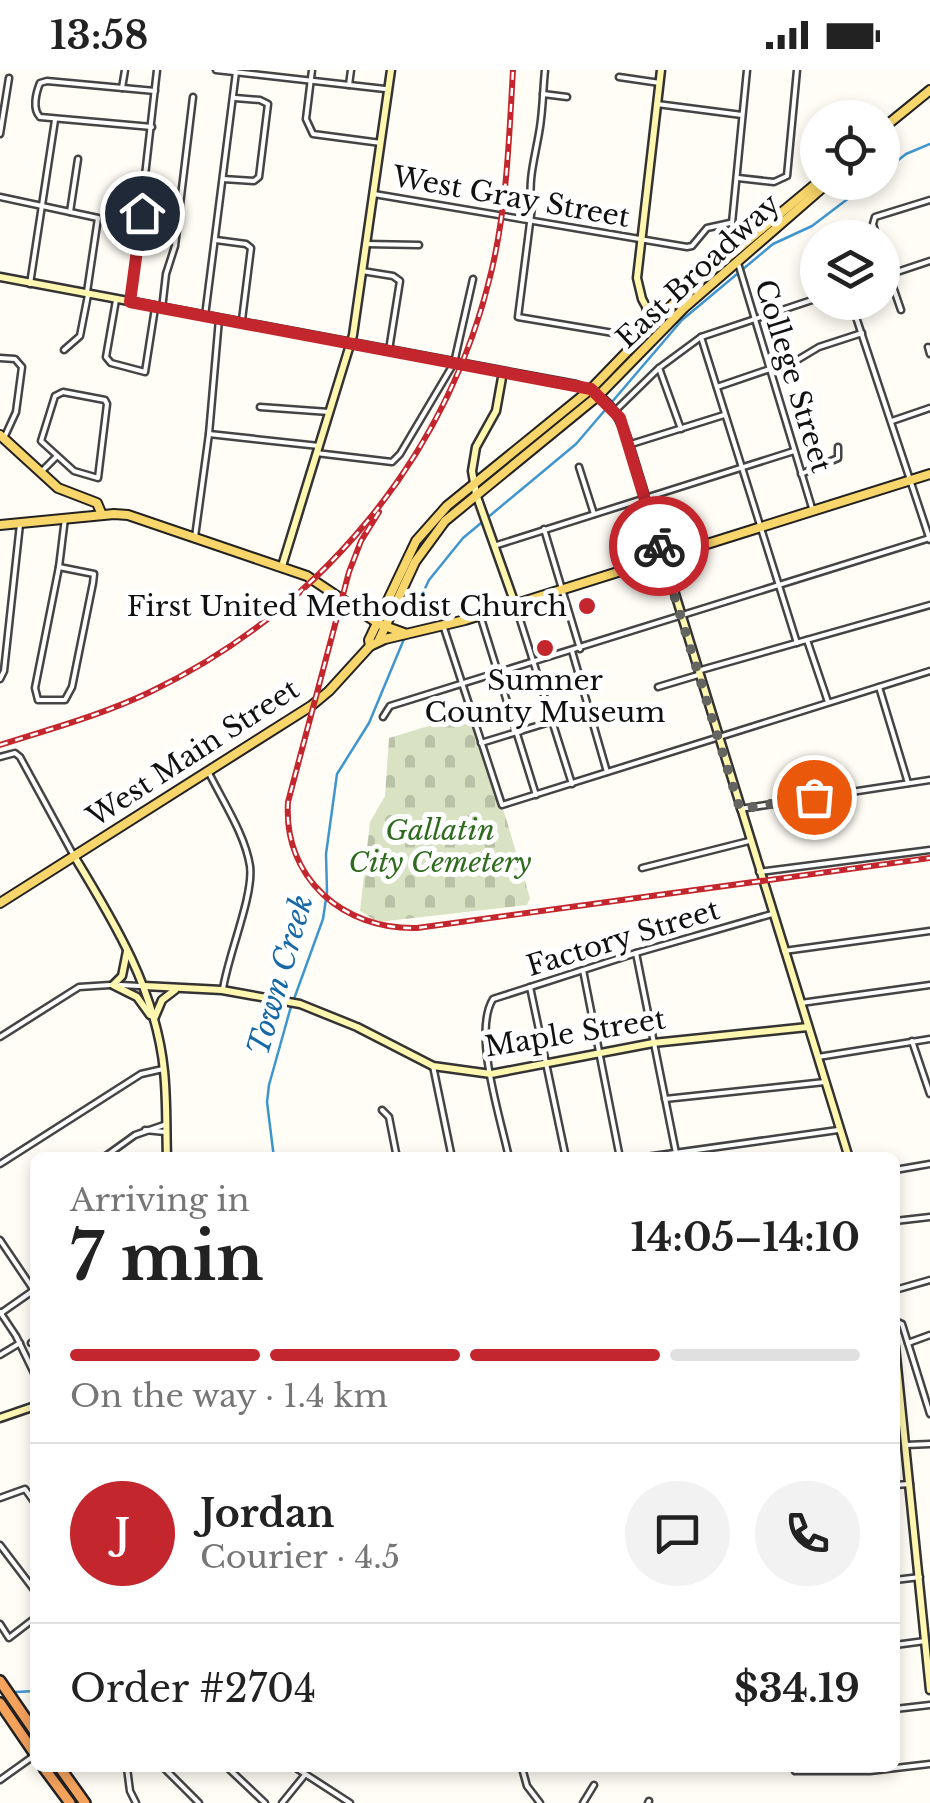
<!DOCTYPE html>
<meta charset="utf-8">
<style>
:root{--surface:#fff;--page:#f2f2f2;--text:#222;--muted:#767676;--line:#e0e0e0;--accent:#c4262e}
body{margin:0;font-family:"Libre Baskerville",serif;background:var(--page);color:var(--text);height:100vh;display:flex;flex-direction:column;font-size:38px;white-space:nowrap}
*{box-sizing:border-box;margin:0}
p{font-size:32px;color:var(--muted)}
.icon{flex:none;width:55px;height:55px;fill:none;stroke:currentColor;stroke-width:2;stroke-linecap:round;stroke-linejoin:round}
.map{position:relative;flex:1;overflow:hidden}
.panel{position:absolute;left:30px;top:1082px;width:870px;height:620px;display:flex;flex-direction:column;background:var(--surface);border-radius:15px;box-shadow:0 5px 15px #0003}
.panel>*{flex:none}
.controls{position:absolute;left:800px;top:30px;display:grid;gap:20px}
.controls a{display:grid;place-items:center;width:100px;height:100px;border-radius:50%;background:var(--surface);box-shadow:0 5px 15px #0003;font-size:50px}
.pin{position:absolute;display:grid;place-items:center;width:85px;height:85px;color:#fff;margin:-42px;border:5px solid #fff;border-radius:50%;box-shadow:0 2px 10px #0007}
.courier{position:absolute;display:grid;place-items:center;width:100px;height:100px;margin:-50px;border:8px solid #c4262e;border-radius:50%;background:#fff;color:#222;box-shadow:0 2px 12px #0007}
.overview em{font-style:normal;font-weight:700}
.overview div{display:flex;flex-direction:column-reverse}
.overview{display:flex;align-items:center;justify-content:space-between;height:170px;padding:0 40px}
h1{font-size:65px;font-weight:700;line-height:75px}
.bar{display:grid;grid-template-columns:repeat(4,1fr);gap:15px 10px;align-content:center;height:120px;padding:0 40px}
.bar i{height:12px;border-radius:8px;background:var(--line)}
.bar .on{background:var(--accent)}
.bar p{grid-column:span 4}
.line{display:flex;align-items:center;gap:25px;padding:0 40px;border-top:2px solid var(--line)}
.line div{flex:1}
.round{display:grid;place-items:center;flex:none;width:105px;height:105px;border-radius:52px;background:var(--page)}
.status{display:flex;justify-content:space-between;align-items:center;height:70px;padding:0 50px;background:var(--surface);direction:ltr}
.status svg{height:28px;fill:currentColor}
.map>svg:first-child{display:block}
.cemetery{fill:url(#cemetery-stones)}
.lines{fill:none;stroke-linecap:round;stroke-linejoin:round}
.stream{stroke:#3f96cf;stroke-width:2.5}
.street-casing{stroke:#444;stroke-width:9}
.secondary-casing{stroke:#333;stroke-width:11}
.primary-casing{stroke:#222;stroke-width:12}
.highway-casing{stroke:#222;stroke-width:14}
.street{stroke:#fff;stroke-width:4}
.secondary{stroke:#fff6b0;stroke-width:6}
.primary{stroke:#f9d66b;stroke-width:8}
.highway{stroke:#f5a25d;stroke-width:9}
.rail-casing{stroke:#c4262e;stroke-width:6}
.rail{stroke:#fff;stroke-width:2.5;stroke-dasharray:8;stroke-linecap:butt}
.done{stroke:#646461;stroke-width:10;stroke-dasharray:0 18}
.route{stroke:#c4262e;stroke-width:12}
.poi-dot{fill:#c4262e;stroke:#fff;stroke-width:4}
.labels{text-anchor:middle;dominant-baseline:central;stroke-width:10;stroke-linejoin:round;paint-order:stroke}
.street-label{font-size:28px;fill:#111;stroke:#fff}
.poi-label{font-size:28px;fill:#111;stroke:#fff;text-anchor:end}
.park-label{font-size:28px;font-style:italic;fill:#2f6b1f;stroke:#fff}
.water-label{font-size:30px;font-style:italic;fill:#1768a6;stroke:#fff}
</style>
<div class="status"><b>13:58</b><svg viewBox="0 0 49 12"><path d="M0 12V9h3v3zM5 12V6h3v6zM10 12V3h3v9zM15 12V0h3v12zM26 1h20v11H26zM47 4h2v5h-2z"/></svg></div>
<div class="map">
<svg width="930" height="1733" viewBox="0 0 930 1733">
<defs>
<pattern id="cemetery-stones" width="16" height="16" patternUnits="userSpaceOnUse" patternTransform="scale(2.5)"><rect width="16" height="16" fill="#d9e3c4"/><path d="M2 7V4a2 2 0 0 1 4 0v3zM10 15v-3a2 2 0 0 1 4 0v3z" fill="#b9c2a7"/></pattern>
</defs>
<rect width="100%" height="100%" fill="#fffdf5"/>
<path class="cemetery" d="M468 644 504 742 530 828 527 835 378 852 360 841 370 752 385 726 389 668Z"/>
<g class="lines">
<g class="stream">
<path d="M882 103 906 84 930 74"/>
<path d="M420 529 429 510 463 468 576 374 682 250 773 174 812 156 870 112"/>
<path d="M274 1088 267 1032 269 1015 290 940 323 849 327 822 326 784 337 704 369 653 404 569"/>
<path d="M16 1622 35 1621"/>
</g>
<g class="street-casing">
<g id="street">
<path d="M216 0 385 19"/>
<path d="M312 0 306 49 313 64 381 73"/>
<path d="M545 0C543 19 543 38 540 57 536 84 527 110 532 137L518 247 637 267"/>
<path d="M619 7 660 13"/>
<path d="M349 15 351 0"/>
<path d="M122 18 125 0"/>
<path d="M543 24 567 27"/>
<path d="M657 34 742 45"/>
<path d="M152 57 40 47C32 39 36 23 40 13L47 11 155 21"/>
<path d="M0 64 9 8"/>
<path d="M738 108 774 112 787 106 797 0"/>
<path d="M223 109 254 111 259 107 268 34 260 30 235 28"/>
<path d="M374 124 687 177 692 176 707 158 730 153"/>
<path d="M0 127 98 148 87 222"/>
<path d="M70 142 78 89"/>
<path d="M877 168 873 154 875 147 930 130"/>
<path d="M216 170 246 174 251 178 242 250"/>
<path d="M366 174 419 175"/>
<path d="M734 179 732 153 747 0"/>
<path d="M882 185 901 240"/>
<path d="M738 193 812 438"/>
<path d="M362 201 393 206 400 211 389 280"/>
<path d="M882 207 930 191"/>
<path d="M30 214 55 50"/>
<path d="M131 229 157 0"/>
<path d="M116 230 106 287 111 293 145 302 155 238"/>
<path d="M851 232 930 470"/>
<path d="M162 239 166 204 175 176 193 27"/>
<path d="M205 246 236 2"/>
<path d="M701 267 797 573"/>
<path d="M928 277 930 284"/>
<path d="M64 280 80 266 88 225"/>
<path d="M0 288 15 289 22 297 16 342 4 368"/>
<path d="M659 298 681 359"/>
<path d="M717 317 799 289 819 277 862 263"/>
<path d="M63 322 105 330 107 334 98 408 74 401 41 371 55 326Z"/>
<path d="M260 337 329 342"/>
<path d="M615 341 659 298 701 267 818 228"/>
<path d="M892 351 930 338"/>
<path d="M209 364 319 376"/>
<path d="M628 375 724 345"/>
<path d="M316 383 392 392 400 384 454 293 473 209"/>
<path d="M579 397 594 444"/>
<path d="M40 403 57 386"/>
<path d="M801 404 838 388V377"/>
<path d="M544 459 580 579"/>
<path d="M654 461 682 452 690 476"/>
<path d="M195 467 209 364 219 249"/>
<path d="M494 476 794 381"/>
<path d="M59 497 94 504 93 513 72 617 65 630H38L35 618Z"/>
<path d="M59 497 65 448"/>
<path d="M516 537 572 714"/>
<path d="M480 545 536 725"/>
<path d="M444 558 502 735 930 601"/>
<path d="M807 570 828 632"/>
<path d="M572 581 607 702"/>
<path d="M701 600 930 535"/>
<path d="M0 609 4 601 20 454"/>
<path d="M658 617 698 605"/>
<path d="M879 617 908 713"/>
<path d="M383 647 390 636 930 468"/>
<path d="M481 673 589 640"/>
<path d="M0 687 15 683 20 687 74 786"/>
<path d="M208 701C222 730 245 764 250 796 254 825 228 885 223 919"/>
<path d="M740 739 930 710"/>
<path d="M642 798 749 771"/>
<path d="M759 802 930 780"/>
<path d="M784 881 930 861"/>
<path d="M636 883 677 1088"/>
<path d="M583 900 620 1088"/>
<path d="M120 915 140 916"/>
<path d="M530 917 566 1088"/>
<path d="M801 933 930 915"/>
<path d="M0 967 79 917 110 915"/>
<path d="M912 971 930 1024"/>
<path d="M818 987 930 969"/>
<path d="M433 996 452 1088"/>
<path d="M665 1029 825 1012"/>
<path d="M382 1040 389 1047 397 1088"/>
<path d="M145 1060 165 1062"/>
<path d="M103 1088 135 1065 164 1055"/>
<path d="M509 1088C501 1049 472 963 493 929L636 883 772 844"/>
<path d="M639 1088 838 1060"/>
<path d="M0 1094 141 1004 163 999"/>
<path d="M895 1100 930 1094"/>
<path d="M895 1151 930 1147"/>
<path d="M0 1170 35 1222"/>
<path d="M895 1220 930 1210"/>
<path d="M0 1242 16 1266 35 1305"/>
<path d="M1 1243 34 1220"/>
<path d="M895 1251 902 1254 930 1344"/>
<path d="M31 1273 35 1270"/>
<path d="M908 1273 930 1265"/>
<path d="M0 1285 20 1273"/>
<path d="M906 1375 930 1374"/>
<path d="M895 1415 910 1414"/>
<path d="M0 1428 25 1419 35 1433"/>
<path d="M0 1475 35 1521"/>
<path d="M895 1510 920 1507"/>
<path d="M0 1554 9 1568 35 1548"/>
<path d="M895 1575 925 1571"/>
<path d="M895 1639 930 1635"/>
<path d="M127 1698 130 1721 136 1733"/>
<path d="M164 1698 199 1733"/>
<path d="M228 1698 265 1733"/>
<path d="M296 1698 350 1733"/>
<path d="M522 1698 527 1716 540 1733"/>
<path d="M794 1698 795 1701H870L930 1694"/>
<path d="M0 1710 35 1685"/>
<path d="M282 1733 304 1706"/>
<path d="M583 1733 594 1715"/>
<path d="M648 1733 649 1731"/>
</g>
</g>
<g class="secondary-casing">
<g id="secondary">
<path d="M0 207 576 315C604 323 618 341 627 368L849 1088"/>
<path d="M648 240 642 229 637 208 661 0"/>
<path d="M503 302 496 341 476 377 472 401 476 424 515 534"/>
<path d="M282 496 353 265 391 0"/>
<path d="M74 786C115 853 156 921 164 1001 167 1030 166 1059 167 1088"/>
<path d="M127 881 122 906 113 915 137 927 150 945"/>
<path d="M144 916 222 920 300 934 357 957 433 996 491 1004 653 973 808 957"/>
<path d="M154 949 162 930 175 920"/>
<path d="M895 1276 930 1620"/>
<path d="M0 1348 35 1336"/>
</g>
</g>
<g class="primary-casing">
<g id="primary">
<path d="M882 59 930 20"/>
<path d="M647 238 652 255"/>
<path d="M0 365 58 418 97 433 102 445"/>
<path d="M0 455 114 444 128 445 307 506 379 554 404 563"/>
<path d="M379 570 415 492 445 451 599 325 684 238 829 112"/>
<path d="M370 576 369 570 416 471 447 436 591 319 678 229 818 112"/>
<path d="M0 833 311 636 329 621 370 576 385 569 465 550 930 404"/>
</g>
</g>
<g class="highway-casing">
<g id="highway">
<path d="M0 1611 35 1662"/>
<path d="M0 1633 35 1684"/>
<path d="M44 1698 70 1733"/>
<path d="M60 1698 85 1733"/>
</g>
</g>
<use href="#street" class="street"/>
<use href="#secondary" class="secondary"/>
<use href="#primary" class="primary"/>
<use href="#highway" class="highway"/>
<g class="rail-casing">
<g id="rail">
<path d="M379 442 361 471 349 502 288 732C283 808 343 860 417 858L930 788"/>
<path d="M0 675C50 659 102 645 150 622 320 540 447 387 491 203 507 137 509 68 513 0"/>
</g>
</g>
<use href="#rail" class="rail"/>
</g>
<g class="lines">
<path class="done" d="M659 476 740 739 814 727"/>
<path class="route" d="M142 143 130 232 591 319 620 348 659 476"/>
</g>
<g class="poi-dot">
<circle cx="587" cy="536" r="10"/>
<circle cx="545" cy="578" r="10"/>
</g>
<g class="labels">
<g class="street-label">
<text transform="translate(511 127) rotate(10)">West Gray Street</text>
<text transform="translate(698 201) rotate(-43)">East Broadway</text>
<text transform="translate(793 306) rotate(73)">College Street</text>
<text transform="translate(193 683) rotate(-33)">West Main Street</text>
<text transform="translate(623 868) rotate(-17)">Factory Street</text>
<text transform="translate(575 963) rotate(-9)">Maple Street</text>
</g>
<g class="poi-label">
<text x="567" y="536">First United Methodist Church</text>
<text x="545" y="610" text-anchor="middle">Sumner<tspan x="545" dy="32">County Museum</tspan></text>
</g>
<g class="park-label">
<text x="440" y="760">Gallatin<tspan x="440" dy="32">City Cemetery</tspan></text>
</g>
<g class="water-label">
<text transform="translate(280 905) rotate(-74)">Town Creek</text>
</g>
</g>
</svg>
<div class="controls">
<a><svg class="icon" aria-label="locate" viewBox="0 0 24 24"><circle cx="12" cy="12" r="6"/><path d="M12 2v4M12 18v4M2 12h4M18 12h4"/></svg></a>
<a><svg class="icon" aria-label="layers" viewBox="0 0 24 24"><path d="M12 4l9 5-9 5-9-5zM3 14l9 5 9-5"/></svg></a>
</div>
<div class="pin" style="left:814px;top:727px;background:#ea580c"><svg class="icon" aria-label="bag" viewBox="0 0 24 24"><path d="M5 8h14l-1 12H6zM9 8a3 3 0 0 1 6 0"/></svg></div>
<div class="pin" style="left:142px;top:143px;background:#1f2937"><svg class="icon" aria-label="home" viewBox="0 0 24 24"><path d="M3 11l9-7 9 7M6 9v11h12V9"/></svg></div>
<div class="courier" style="left:659px;top:476px"><svg class="icon" aria-label="bike" viewBox="0 0 24 24"><circle cx="6" cy="16" r="4"/><circle cx="18" cy="16" r="4"/><path d="M6 16l4-8h5l3 8M10 8l3 8H6M13 5h3"/></svg></div>
<section class="panel">
<div class="overview"><div><h1>7 min</h1><p>Arriving in</p></div><em>14:05–14:10</em></div>
<div class="bar"><i class="on"></i><i class="on"></i><i class="on"></i><i></i><p>On the way · 1.4 km</p></div>
<div class="line" style="height:180px"><b class="round" style="background:var(--accent);color:#fff">J</b><div><b>Jordan</b><p>Courier · 4.5</p></div><a class="round"><svg class="icon" aria-label="chat" viewBox="0 0 24 24"><path d="M4 5h16v11H9l-5 4z"/></svg></a><a class="round"><svg class="icon" aria-label="phone" viewBox="0 0 24 24"><path d="M5 4h4l2 5-3 2q2 4 5 5l2-3 5 2v4C11 20 4 13 5 4z"/></svg></a></div>
<div class="line" style="height:130px"><div>Order #2704</div><b>$34.19</b></div>
</section>
</div>
